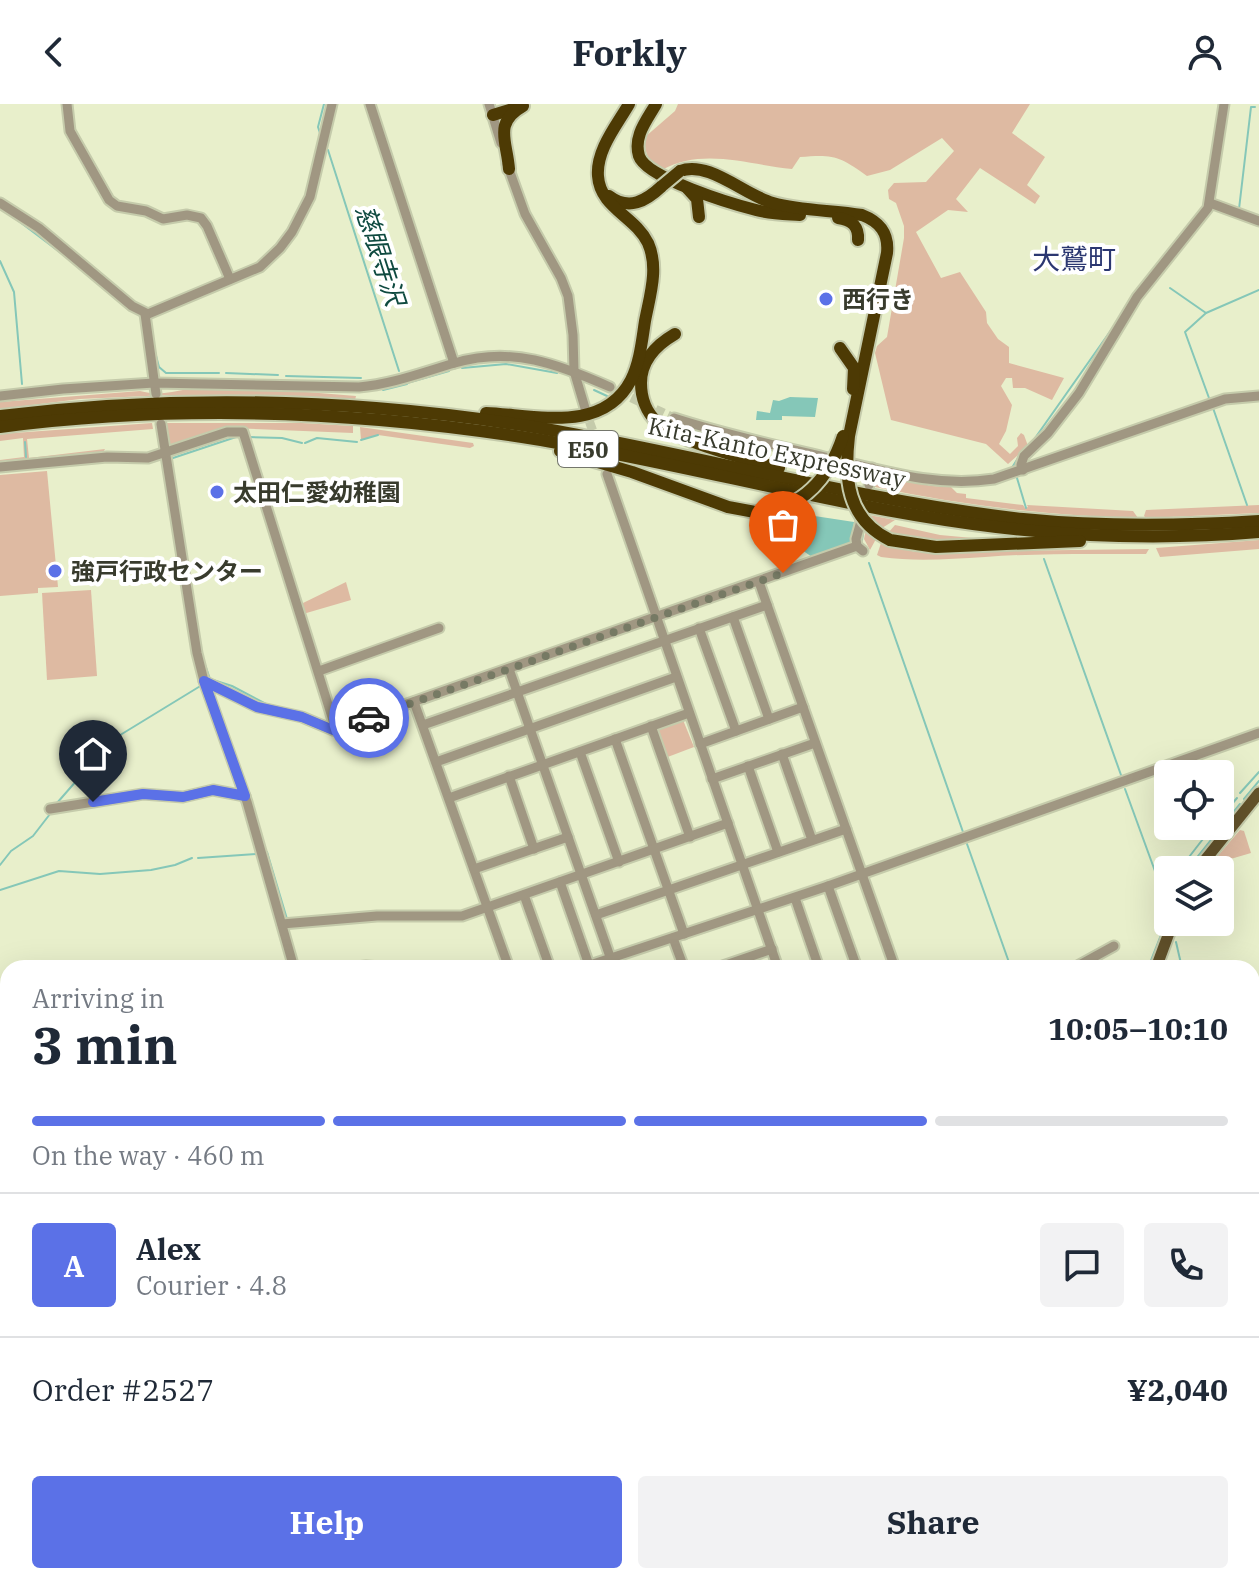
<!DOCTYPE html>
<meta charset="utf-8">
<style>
:root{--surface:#fff;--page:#f2f2f3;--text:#1f2937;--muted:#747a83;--line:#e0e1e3;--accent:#5b71e7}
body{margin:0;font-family:"IBM Plex Serif","Noto Sans JP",serif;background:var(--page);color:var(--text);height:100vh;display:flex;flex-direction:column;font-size:30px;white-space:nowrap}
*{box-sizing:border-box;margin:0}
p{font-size:26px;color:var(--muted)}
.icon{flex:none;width:44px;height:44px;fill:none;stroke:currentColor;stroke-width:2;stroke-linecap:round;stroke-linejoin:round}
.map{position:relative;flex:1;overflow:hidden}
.details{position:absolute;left:0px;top:856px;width:1260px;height:624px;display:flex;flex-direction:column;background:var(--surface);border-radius:24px 24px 0 0;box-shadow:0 8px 32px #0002}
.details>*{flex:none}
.tools{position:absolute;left:1154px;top:656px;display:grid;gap:16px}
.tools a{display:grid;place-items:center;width:80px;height:80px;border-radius:8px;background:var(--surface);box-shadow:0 8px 32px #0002;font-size:40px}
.pin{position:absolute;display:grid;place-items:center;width:68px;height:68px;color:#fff;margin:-82px -34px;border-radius:50% 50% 50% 0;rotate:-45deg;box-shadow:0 0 8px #0007}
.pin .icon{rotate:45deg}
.courier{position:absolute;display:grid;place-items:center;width:80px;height:80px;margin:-40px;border:6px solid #5b71e7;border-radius:50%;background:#fff;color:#222;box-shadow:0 2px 10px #0007}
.summary em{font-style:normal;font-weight:700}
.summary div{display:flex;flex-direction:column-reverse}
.summary{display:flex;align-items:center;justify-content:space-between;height:136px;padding:0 32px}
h1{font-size:52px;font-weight:700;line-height:60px}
.bar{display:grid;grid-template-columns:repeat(4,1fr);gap:12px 8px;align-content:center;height:96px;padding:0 32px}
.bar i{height:10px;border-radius:6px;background:var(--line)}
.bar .on{background:var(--accent)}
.bar p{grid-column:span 4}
.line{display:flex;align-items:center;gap:20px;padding:0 32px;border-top:2px solid var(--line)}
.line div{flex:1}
.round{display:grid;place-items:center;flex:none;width:84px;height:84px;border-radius:8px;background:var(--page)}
.cta{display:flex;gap:16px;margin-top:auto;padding:16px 32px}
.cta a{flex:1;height:92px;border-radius:8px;background:var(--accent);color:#fff;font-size:32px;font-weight:700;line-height:92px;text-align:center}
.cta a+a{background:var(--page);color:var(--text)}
header{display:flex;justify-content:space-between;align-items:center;height:104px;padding:0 32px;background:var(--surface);font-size:36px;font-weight:700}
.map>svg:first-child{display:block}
.green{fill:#debaa2}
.water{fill:#85c7b8}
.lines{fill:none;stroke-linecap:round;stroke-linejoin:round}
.stream{stroke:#85c7b8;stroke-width:2}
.minor-tunnel{stroke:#c5cbab;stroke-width:9;stroke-dasharray:9 4.5;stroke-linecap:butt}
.minor-casing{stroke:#c5cbab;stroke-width:13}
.major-casing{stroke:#c5cbab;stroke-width:15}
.highway-casing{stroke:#c5cbab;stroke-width:16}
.minor{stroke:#a09782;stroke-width:9}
.major{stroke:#63522b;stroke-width:11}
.highway{stroke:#4d3a04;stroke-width:12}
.rail-casing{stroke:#838870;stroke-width:5}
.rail{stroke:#fff;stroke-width:2;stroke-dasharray:6;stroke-linecap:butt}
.highway-bridge-casing{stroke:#c5cbab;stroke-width:16;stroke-linecap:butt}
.highway-bridge{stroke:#4d3a04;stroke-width:12}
.done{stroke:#767a64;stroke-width:8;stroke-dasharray:0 14.4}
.route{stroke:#5b71e7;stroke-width:10}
.poi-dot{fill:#5b71e7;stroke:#fff;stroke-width:3}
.labels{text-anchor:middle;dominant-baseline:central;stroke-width:8;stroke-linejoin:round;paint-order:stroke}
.shield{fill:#fff;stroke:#74766c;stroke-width:2}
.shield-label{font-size:22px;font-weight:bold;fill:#383b2d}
.poi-label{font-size:24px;font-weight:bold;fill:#383b2d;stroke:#fff;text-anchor:start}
.street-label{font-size:24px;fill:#383b2d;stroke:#fff}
.water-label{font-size:26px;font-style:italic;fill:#0f4a40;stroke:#fff}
.quarter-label{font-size:28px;fill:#2b3771;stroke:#fff}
</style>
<header><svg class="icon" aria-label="back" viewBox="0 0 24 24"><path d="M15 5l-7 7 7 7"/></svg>Forkly<svg class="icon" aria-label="person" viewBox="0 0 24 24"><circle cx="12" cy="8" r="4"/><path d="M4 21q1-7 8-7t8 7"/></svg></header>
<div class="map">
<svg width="1259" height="1480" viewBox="0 0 1259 1480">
<rect width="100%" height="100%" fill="#e8efcb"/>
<g class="green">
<path d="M678 0H1030L1012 29 1045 53 1027 81 1040 92 1035 100 980 64 956 95 968 108 948 106 916 128 941 174 960 168 986 208 987 219 998 235 1009 243V259L1064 274 1052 296 1025 284H1013L1012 274H1006L1001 282 1012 301 1006 327 999 340 1010 350 1018 342 1017 334 1021 329 1024 331 1028 342 1008 360 986 340 891 316 875 249 877 242 887 233 904 134V122L896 99 889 95 888 86 894 79 926 78 954 47 942 34 890 66 867 72C840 52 833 50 800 53L792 65C749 61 703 43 662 66 648 59 644 48 645 33L675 7Z"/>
<path d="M189 285 282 286 356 292 355 296 243 291H168L80 295 0 305V298L140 287C158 292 170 288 189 285Z"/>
<path d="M152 319 153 325 27 335 29 354 105 345 102 350 0 359V356L24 353 23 334 0 337V330Z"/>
<path d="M166 319H302L353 322V329L229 324 170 343Z"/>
<path d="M360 323 473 339 474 342 470 344 378 331 361 336Z"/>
<path d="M47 367 58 483 38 484V489L0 492V371Z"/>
<path d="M875 370 932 382 951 383 957 389 966 390V394L1023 401 1025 404 1028 403 1027 401 1133 407 1138 414C1049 412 962 401 875 383L873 375Z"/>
<path d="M1259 401V409L1146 414 1144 412 1146 406Z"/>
<path d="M869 411 895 416 882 424 870 446 864 435Z"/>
<path d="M895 421 940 431 984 435 887 440 915 448 1149 445 1146 450C1092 450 1038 449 985 453 949 455 917 458 881 453L877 451 882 436Z"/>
<path d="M1259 436V445L1160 453 1156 444Z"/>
<path d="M346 478 351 496 303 510 301 500Z"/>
<path d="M91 486 97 572 47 576 42 489Z"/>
<path d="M683 616 694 643 665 654 656 628 658 624Z"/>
<path d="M1240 726 1244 727 1251 749 1210 761Z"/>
<path d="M8 1463V1472L63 1473 54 1480H1L0 1469Z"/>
<path d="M85 1472H139L145 1480H73Z"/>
<path d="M1190 1472H1238L1223 1480H1193Z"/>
</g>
<g class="water">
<path d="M790 293 818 294 815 313 782 312V316H756L757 307 770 309 773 296 779 297Z"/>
<path d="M795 409 854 418 851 440 812 453 802 446 800 449 776 438Z"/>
</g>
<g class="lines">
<g class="stream">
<path d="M320 29 318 23 324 0"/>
<path d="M328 46 399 267"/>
<path d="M1239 105 1251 3H1255"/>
<path d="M8 109 73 158"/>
<path d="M0 157 14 188 22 280"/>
<path d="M1170 184 1206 209 1259 186"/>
<path d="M1206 209 1185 228 1209 294"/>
<path d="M155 248 159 263 166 269H219"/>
<path d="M462 264 506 260 557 269"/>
<path d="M226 269 278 271"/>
<path d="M286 272 361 274"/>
<path d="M407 279 449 267"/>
<path d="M383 286 407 280"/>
<path d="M594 286 607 292"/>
<path d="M1213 304 1247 401"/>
<path d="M673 320 826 360"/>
<path d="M248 333 282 334 302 339"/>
<path d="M361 336 378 331"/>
<path d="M1033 337 1114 222"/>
<path d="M25 338 26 353"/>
<path d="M305 339 317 334 357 338"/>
<path d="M170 355 239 332"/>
<path d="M1013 362 1020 351"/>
<path d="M852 367 865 370"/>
<path d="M1017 374 1026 404"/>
<path d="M862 436 864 423"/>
<path d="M1044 455 1121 671"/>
<path d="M869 459 963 728"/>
<path d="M204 558 210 575 232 582 266 600 303 609"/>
<path d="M346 627 409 604"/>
<path d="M1125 685 1167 800"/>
<path d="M1240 689 1259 668"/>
<path d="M1244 695 1259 677"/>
<path d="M57 699 112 636 202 581"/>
<path d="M1220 714 1237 694"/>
<path d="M967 740 1011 864"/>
<path d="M267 748 287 815"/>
<path d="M198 754 256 750"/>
<path d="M0 761 11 747 33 732 50 710"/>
<path d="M1179 766 1213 722"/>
<path d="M1187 766 1240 700"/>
<path d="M0 786 59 767 100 770 151 766 175 761 192 754"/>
<path d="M442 816H460"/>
<path d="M1176 838 1182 864"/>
<path d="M1148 864 1168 813"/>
<path d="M0 928 8 935"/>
<path d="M1252 974 1259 973"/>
<path d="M1252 1164 1259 1174"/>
<path d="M1252 1421 1259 1423"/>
<path d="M714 1480 716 1472"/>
</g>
<g class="minor-tunnel">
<path d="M619 288 674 314"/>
<path d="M585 305 596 336"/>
</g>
<g class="minor-casing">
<g id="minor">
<path d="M67 0 70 27 109 96 117 102 146 107 163 115 187 111 201 114 207 122 230 175"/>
<path d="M370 0 454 259"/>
<path d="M489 0 501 39"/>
<path d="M507 60 525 110 561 174 568 192 573 231 574 267 585 304"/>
<path d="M0 99 39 124 132 202 148 210 260 163 280 144 292 128 310 93 332 0"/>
<path d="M1210 99 1259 117"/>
<path d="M145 210 156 290"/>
<path d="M0 292 63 285 154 279 359 283C393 280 423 268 455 259 512 242 558 260 610 283"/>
<path d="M674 314C723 330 774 341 824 353 881 366 935 384 994 375L1225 295 1259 292"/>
<path d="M161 320 197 549 204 577 247 698 294 864"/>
<path d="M0 363 107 353 148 354 227 328H243L336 626"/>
<path d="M1023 366 1021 361 1024 352 1048 329 1079 289 1137 193 1208 104 1224 0"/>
<path d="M607 370 778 864"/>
<path d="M869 381 872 364"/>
<path d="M863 447 857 442 856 435 863 410"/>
<path d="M759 478 895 864"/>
<path d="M733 513 769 615"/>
<path d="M699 524 736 627"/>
<path d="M509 565 614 864"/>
<path d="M319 567 439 524"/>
<path d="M204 577 257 603 302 613 333 626 857 442"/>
<path d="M414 598 509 864"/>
<path d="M423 621 767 501"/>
<path d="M651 622 690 733"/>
<path d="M615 635 684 830"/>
<path d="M700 640 803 603"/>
<path d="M580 648 619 758"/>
<path d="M782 650 812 736"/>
<path d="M436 658 676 573"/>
<path d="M748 662 778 748"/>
<path d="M509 672 534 745"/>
<path d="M712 675 815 639"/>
<path d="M449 694 689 609"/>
<path d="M50 705 143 690 183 693 213 686 245 692"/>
<path d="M474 765 568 733"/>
<path d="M560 778 589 861"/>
<path d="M828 782 857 864"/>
<path d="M524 791 550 864"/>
<path d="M795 794 819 864"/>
<path d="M596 811 846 725"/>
<path d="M282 820 377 812H462L728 719"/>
<path d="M673 834 684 864"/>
<path d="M345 864 366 862 398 864"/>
<path d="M581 864 828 782 1259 629"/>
<path d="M717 864 772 845"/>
<path d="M1074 864 1114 842"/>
<path d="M1252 979 1259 978"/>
<path d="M0 1075 8 1077"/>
<path d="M1252 1109H1259"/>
<path d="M156 1472 160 1477 203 1472"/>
<path d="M402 1472 404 1480"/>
<path d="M491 1472 495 1480"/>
<path d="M575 1472 583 1480"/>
<path d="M687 1472 697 1480"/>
<path d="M820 1472 825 1480"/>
<path d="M1095 1472 1105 1480"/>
<path d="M265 1480 284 1472"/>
</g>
</g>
<g class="major-casing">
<g id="major">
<path d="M1197 766 1259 689"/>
<path d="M1156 864 1173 818"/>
<path d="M0 1184 8 1186"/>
<path d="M593 1480 602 1472"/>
</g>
</g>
<g class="highway-casing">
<g id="highway">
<path d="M656 0C647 16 633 32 639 52 646 74 732 100 756 106 770 110 785 110 800 111"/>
<path d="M493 11 516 4"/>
<path d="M509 65C507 37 493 19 523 2"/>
<path d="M680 67C709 56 744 91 773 99 802 107 833 106 862 111 880 118 889 129 887 149L849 332"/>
<path d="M687 84 697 95 699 113"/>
<path d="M609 92C629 107 646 97 662 82"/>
<path d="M838 114C851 116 859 121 858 136"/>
<path d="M675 230C656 241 641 256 641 279 641 293 646 308 657 318 681 339 747 355 779 364"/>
<path d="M840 244 854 264 853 285"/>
<path d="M486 309C535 311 603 330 631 276 640 258 642 236 645 217 650 191 659 164 648 139 635 112 600 104 598 72 596 46 617 21 629 0"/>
<path d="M0 312C179 290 363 295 540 324 702 352 860 397 1023 415 1102 423 1180 422 1259 417"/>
<path d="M0 323C178 300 363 307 541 336 685 360 827 400 973 420 1068 433 1163 436 1259 428"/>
<path d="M560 347 632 368 728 403 755 408"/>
<path d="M890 436 936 443 1080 437"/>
</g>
</g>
<use href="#minor" class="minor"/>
<use href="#major" class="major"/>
<use href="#highway" class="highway"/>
<g class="rail-casing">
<g id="rail">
<path d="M0 1093 8 1095"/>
<path d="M1252 1427 1259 1431"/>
</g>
</g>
<use href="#rail" class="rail"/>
<g class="highway-bridge-casing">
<g id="highway-bridge">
<path d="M662 82 680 67"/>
<path d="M849 332C844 375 847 415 890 436"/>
<path d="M755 408C803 406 829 374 843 332"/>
</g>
</g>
<use href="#highway-bridge" class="highway-bridge"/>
</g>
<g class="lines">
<path class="done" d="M369 614 783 469"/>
<path class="route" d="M93 698 143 690 183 693 213 686 245 692 204 577 257 603 302 613 333 626 369 614"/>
</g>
<g class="poi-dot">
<circle cx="826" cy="195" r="8"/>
<circle cx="217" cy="388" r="8"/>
<circle cx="55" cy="467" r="8"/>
</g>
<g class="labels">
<rect class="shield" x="558" y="327" width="60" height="36" rx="6"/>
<g class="shield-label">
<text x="588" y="345">E50</text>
</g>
<g class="poi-label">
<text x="842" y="195">西行き</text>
<text x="233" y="388">太田仁愛幼稚園</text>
<text x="71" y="467">強戸行政センター</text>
</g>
<g class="street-label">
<text transform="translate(777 348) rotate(12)">Kita-Kanto Expressway</text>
</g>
<g class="water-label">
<text transform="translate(381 151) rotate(72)">慈眼寺沢</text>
</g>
<g class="quarter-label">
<text x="1074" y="154">大鷲町</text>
</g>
</g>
</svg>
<div class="tools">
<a><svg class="icon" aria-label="locate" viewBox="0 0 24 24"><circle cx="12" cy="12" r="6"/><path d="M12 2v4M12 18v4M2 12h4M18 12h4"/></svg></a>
<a><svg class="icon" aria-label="layers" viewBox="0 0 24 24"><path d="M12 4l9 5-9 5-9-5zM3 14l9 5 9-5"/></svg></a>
</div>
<div class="pin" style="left:783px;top:469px;background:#ea580c"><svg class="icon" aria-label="bag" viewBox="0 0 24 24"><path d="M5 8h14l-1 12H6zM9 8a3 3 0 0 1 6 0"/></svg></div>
<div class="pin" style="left:93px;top:698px;background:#1f2937"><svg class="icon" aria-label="home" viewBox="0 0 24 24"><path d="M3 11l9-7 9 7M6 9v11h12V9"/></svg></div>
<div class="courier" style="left:369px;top:614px"><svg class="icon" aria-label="car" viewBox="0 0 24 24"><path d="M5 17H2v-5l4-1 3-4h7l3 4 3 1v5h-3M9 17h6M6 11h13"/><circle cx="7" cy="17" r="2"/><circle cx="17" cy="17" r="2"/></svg></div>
<section class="details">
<div class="summary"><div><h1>3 min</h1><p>Arriving in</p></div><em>10:05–10:10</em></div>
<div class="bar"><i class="on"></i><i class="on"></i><i class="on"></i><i></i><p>On the way · 460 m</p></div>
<div class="line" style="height:144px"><b class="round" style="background:var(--accent);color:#fff">A</b><div><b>Alex</b><p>Courier · 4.8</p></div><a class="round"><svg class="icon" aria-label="chat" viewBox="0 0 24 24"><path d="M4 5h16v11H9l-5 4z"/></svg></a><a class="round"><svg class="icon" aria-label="phone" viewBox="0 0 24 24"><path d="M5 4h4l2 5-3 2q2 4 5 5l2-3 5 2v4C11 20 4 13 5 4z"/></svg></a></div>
<div class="line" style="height:104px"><div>Order #2527</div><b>¥2,040</b></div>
<div class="cta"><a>Help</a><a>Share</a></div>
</section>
</div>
